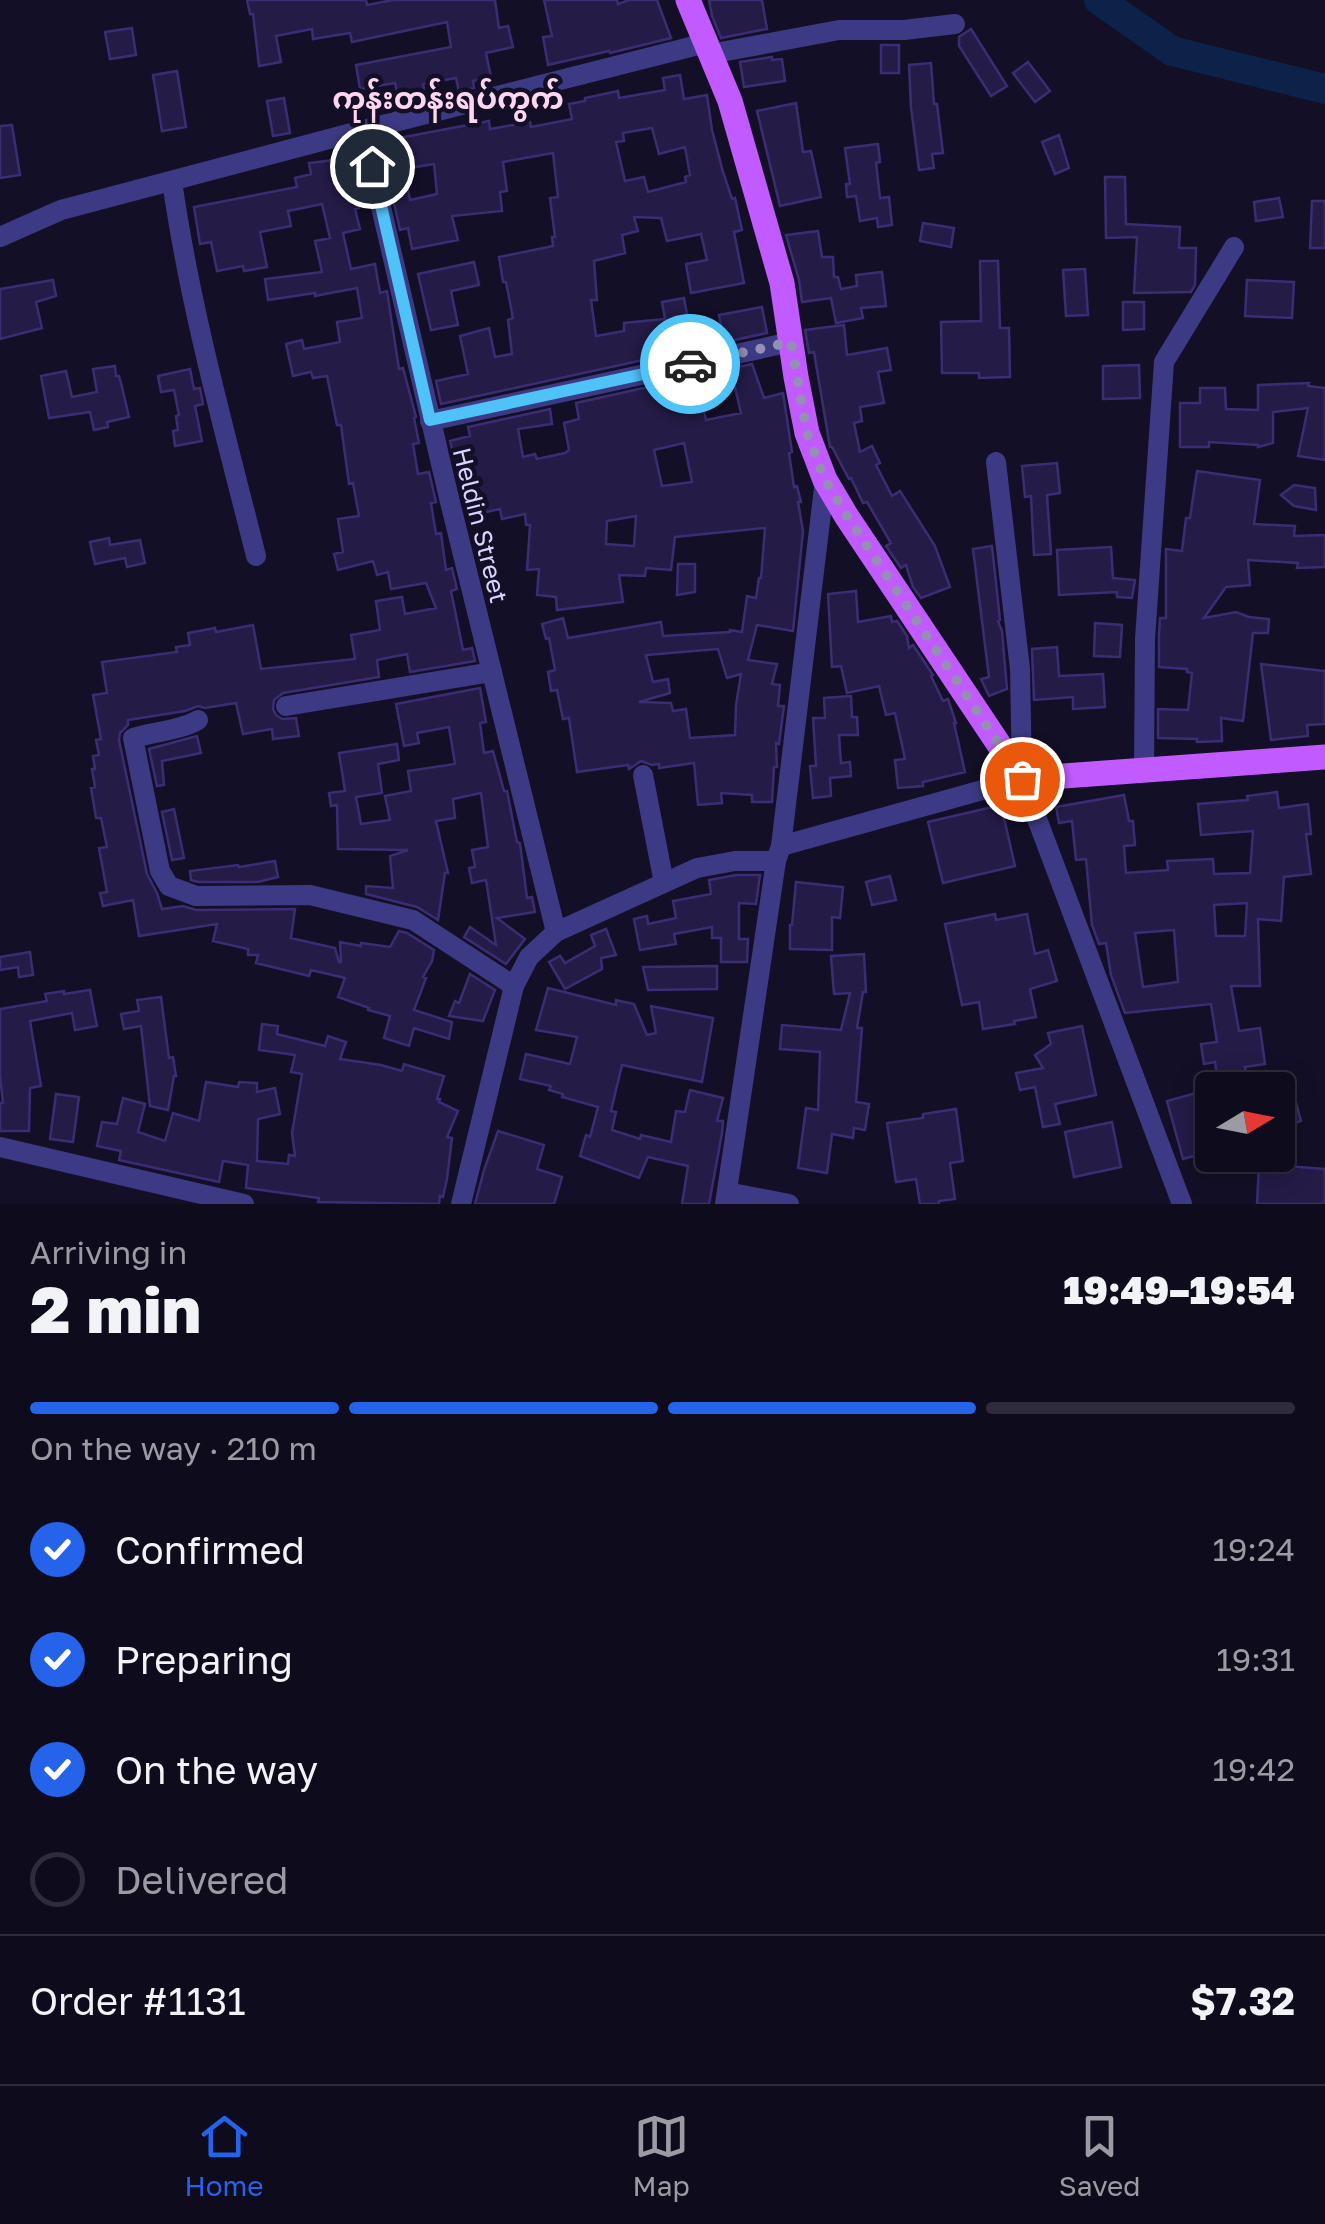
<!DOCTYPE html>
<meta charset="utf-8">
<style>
:root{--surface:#0e0b1c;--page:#171425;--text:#f1f3f6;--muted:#9b9ba3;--line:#2e2b3b;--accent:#2563eb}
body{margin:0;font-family:"Golos Text","Noto Sans Myanmar",sans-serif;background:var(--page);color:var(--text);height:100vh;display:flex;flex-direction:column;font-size:38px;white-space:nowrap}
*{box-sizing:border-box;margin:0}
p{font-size:32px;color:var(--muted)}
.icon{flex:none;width:55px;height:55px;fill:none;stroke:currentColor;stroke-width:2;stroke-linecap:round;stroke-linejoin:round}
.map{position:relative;height:1204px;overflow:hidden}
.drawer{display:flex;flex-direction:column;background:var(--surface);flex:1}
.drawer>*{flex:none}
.needle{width:65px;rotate:80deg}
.fabs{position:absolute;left:1195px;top:1072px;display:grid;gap:20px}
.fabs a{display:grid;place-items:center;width:100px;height:100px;border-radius:10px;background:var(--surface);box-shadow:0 5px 25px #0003,0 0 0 2px var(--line);font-size:50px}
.pin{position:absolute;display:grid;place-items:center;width:85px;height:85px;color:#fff;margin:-42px;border:5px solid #fff;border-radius:50%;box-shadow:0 2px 10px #0007}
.courier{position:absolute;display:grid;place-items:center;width:100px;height:100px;margin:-50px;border:8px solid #4fc3f7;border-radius:50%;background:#fff;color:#222;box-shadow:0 2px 12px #0007}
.headline em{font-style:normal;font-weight:800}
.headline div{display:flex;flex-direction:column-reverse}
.headline{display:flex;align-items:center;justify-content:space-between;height:170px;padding:0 30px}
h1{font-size:65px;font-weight:800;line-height:75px}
.bar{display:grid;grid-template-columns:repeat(4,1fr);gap:15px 10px;align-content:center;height:120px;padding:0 30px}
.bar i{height:12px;border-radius:8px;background:var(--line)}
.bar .active{background:var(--accent)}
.bar p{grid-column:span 4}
.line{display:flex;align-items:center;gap:25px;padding:0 30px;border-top:2px solid var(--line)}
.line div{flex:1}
ol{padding:0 30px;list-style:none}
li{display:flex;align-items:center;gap:30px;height:110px}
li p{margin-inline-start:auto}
li .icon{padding:10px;border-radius:50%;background:var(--accent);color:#fff;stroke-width:4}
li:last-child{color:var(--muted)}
li i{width:55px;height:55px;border:5px solid var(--line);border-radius:50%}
.tab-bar{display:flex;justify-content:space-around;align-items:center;height:140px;border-top:2px solid var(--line);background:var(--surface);font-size:28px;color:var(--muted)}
.tab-bar a{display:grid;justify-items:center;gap:5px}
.tab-bar .active{color:var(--accent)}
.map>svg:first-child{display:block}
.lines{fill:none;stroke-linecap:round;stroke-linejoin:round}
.river{stroke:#0c2248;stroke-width:30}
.building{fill:#241b47;stroke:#3b2d73;stroke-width:2.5;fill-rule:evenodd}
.minor{stroke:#3d3a85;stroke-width:20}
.primary{stroke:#c25bff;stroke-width:25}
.done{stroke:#948fb3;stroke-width:10;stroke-dasharray:0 18}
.route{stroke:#4fc3f7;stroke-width:12}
.labels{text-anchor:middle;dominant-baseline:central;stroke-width:9;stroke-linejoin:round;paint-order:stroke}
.street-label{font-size:25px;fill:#d9d4ff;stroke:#130f26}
.quarter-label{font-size:30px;font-weight:bold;fill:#ffd6f0;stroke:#130f26}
</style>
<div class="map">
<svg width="1325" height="1204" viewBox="0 0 1325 1204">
<rect width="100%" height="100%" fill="#130f26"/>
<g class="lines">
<path class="river" d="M1099 0 1172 51 1325 89"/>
</g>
<g class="building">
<path d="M247 0H366L367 5 393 0H495L499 28 508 26 513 47 486 53 491 77 473 81 474 88 459 92 456 78 423 84 426 100 400 106 395 83 360 89 356 65 451 47 447 22 352 42 350 33 313 39 312 29 276 36 281 62 259 66 253 14H250Z"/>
<path d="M544 0H617L618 4 629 0H657L671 38 610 53 609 51 548 65 543 37 552 36Z"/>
<path d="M709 0H762L767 29 721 38 712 16Z"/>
<path d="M132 28 136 55 110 59 105 32Z"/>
<path d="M971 29 1007 86 991 96 959 46V37Z"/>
<rect x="881" y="45" width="18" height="28"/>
<path d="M772 57V60L782 59 785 81 744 87 740 62Z"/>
<path d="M1028 62 1050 91 1035 102 1013 73Z"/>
<path d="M931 63 934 104H937L943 153 932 154 934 168 919 170 911 107 909 65Z"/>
<path d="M177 71 186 127 162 131 153 75Z"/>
<path d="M680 75 684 99 707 95 712 130 723 172 732 199 735 198 742 230 734 232 744 283 691 293 686 264 707 260 701 234 667 241 661 218 634 217 638 231 622 235 625 253 594 261 597 300H591L596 336 624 331V323L665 319 662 302 684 298 691 337 722 332 719 315 762 307 767 333 441 404 436 381 468 374 460 336 489 328 495 357 512 354 508 320 513 318 506 282H503L499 257 553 246 552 237H555L550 198 558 197 553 153 503 162 507 191 500 192 502 211 452 216 458 240 412 249 408 228 400 230 382 149 401 147 399 138 489 121 490 129 530 122 531 127 572 119 569 104 585 101V98L618 91 619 98 665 90 663 78ZM652 128 659 154 685 147 690 175 685 177 686 182 648 192 644 177 625 181 616 142 624 141 623 133ZM434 164 437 194 410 200 404 169Z"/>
<path d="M284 98 290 133 273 136 267 101Z"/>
<path d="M796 103 803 152 811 151 821 197 780 206 757 111Z"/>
<path d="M12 125 20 175 0 178V126Z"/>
<path d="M1059 135 1069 168 1055 174 1042 142Z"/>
<path d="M878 144 880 162 876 163 880 198 889 197 892 225 878 227 877 218 860 221 856 196 847 197 846 184H850L845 148Z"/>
<path d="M351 158 359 208 355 209 360 229 343 233 351 269 375 264 380 293 387 291 399 369 403 368 416 417 414 418 419 443 413 444 418 474 429 472 436 502 431 503 436 534 441 533 446 570 452 568 457 589 451 591 463 650 472 648 475 661 410 672 407 654 377 660 379 677 283 693 274 700 273 709 276 715 282 719 296 718 299 736 273 739 272 729 243 734 236 703 205 708 198 706 185 711 128 720V725L120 733 119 740 147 874 157 893 162 909 183 906 196 910 295 909 291 938 335 948 339 962H341L340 942 361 946V943L390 947 399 931 407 933 434 950 432 961 423 977 426 978 414 1010 452 1022 449 1039 414 1028 409 1046 384 1038 390 1016 368 1010 369 1008 338 997 345 978 311 970 309 976 256 963 258 955H248V949L213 941 217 924 139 936 133 900 103 906 100 893 107 892 99 848 107 847 101 818H96L91 788 95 787 92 769H95L93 756 99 755 96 740 101 739 93 695 107 693 102 662 177 652 176 647 190 645 188 633 215 628 216 632 253 625 261 669 355 659 351 635 380 630 376 601 402 597 405 614 436 608 426 583 391 589 388 572 377 575 373 561 338 570 334 554 343 552 338 519 359 516 353 483 349 484 341 425H337L327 376 313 378 311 372 293 376 286 344 302 340 304 349 340 342 337 322 362 318 357 288 315 296V293L268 300 265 279 322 272 315 241 330 238 322 204 288 211 291 226 260 232 267 267 244 271 243 266 217 271 211 242 200 244 194 207 297 187 295 178 311 174 309 163Z"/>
<path d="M1105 177H1125L1126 224 1180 227 1179 248H1196L1195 285 1191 292 1134 293 1137 237 1106 238Z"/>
<path d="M1279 198 1283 217 1256 221 1254 202Z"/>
<path d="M1312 201H1325V248H1310Z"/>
<path d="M923 223 954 228 951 247 920 241Z"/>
<path d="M818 231 822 257H833L834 277H838L841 289 857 286 856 275 882 272 886 306 861 308 863 318 836 323 831 298 802 302 799 280 786 235Z"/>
<path d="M980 261H998L1000 328H1009L1010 377 979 378V373H942L941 322 981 321Z"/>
<path d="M474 262 479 285 451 291 458 325 431 330 418 274Z"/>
<path d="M1085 269 1088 315 1066 316 1063 270Z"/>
<path d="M53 280 56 296 36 302 42 328 0 339V289Z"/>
<path d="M1247 280 1294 282 1292 318 1245 316Z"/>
<path d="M1123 302H1144V329L1123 330Z"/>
<path d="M844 325 847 355 887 348 891 370 878 372 884 403 860 407 862 421 854 423 860 452 872 446 880 463 876 465 892 496 900 491 935 546 950 587 921 598 913 587 906 565 901 568 886 546 891 543 867 502 863 503 851 478 849 479 832 447H830L814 352 809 353 805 330Z"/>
<path d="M752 364 764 398 783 393 792 452 789 453 794 487 797 486 801 502H798L803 531 793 631 757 625 748 660 777 664 772 684 780 685 778 706H784L779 744 776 743 777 767H774L772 802H752V795L721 793 722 803 698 805 694 763 659 768V764L652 765 641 761 629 769 628 765 577 772 569 718 563 719 557 690 551 691 548 672 555 670 549 638 546 639 542 624 563 618 568 638 661 622 663 636 730 632V630L742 632 747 596 756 598 759 578H761L765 528 675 537 671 570 646 568 645 576 619 575 623 602 557 610 556 597 537 595 539 569 527 570 530 525H526L525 514 502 519 500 509 468 516 450 441 470 436 468 427 550 409 552 424 518 429 523 457 535 454 537 459 565 453 569 450 564 423 579 419 576 403ZM733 379 741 413 706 420 699 387ZM684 443 692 482 662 486 654 450ZM636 516 634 546 606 544 607 521ZM718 649 727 678 741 674 736 705 735 735 690 738 686 709 673 711 671 703 639 702 670 693 668 679 653 682 646 655Z"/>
<path d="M1139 365 1140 398 1103 399V366Z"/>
<path d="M115 366 116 376H119L122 387 129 417 107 422 108 427 94 430 90 412 49 418 41 376 66 371 72 397 97 392 93 369Z"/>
<path d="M190 369 194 389 200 388 203 404 195 406 202 441 175 446 173 431 178 430 176 416 179 415 174 390 161 392 158 376Z"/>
<path d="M1309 383 1308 386 1325 388V460L1298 456 1308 408 1273 412V443L1258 447V445L1209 442V447H1180V403H1200V388H1225L1226 409 1258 410V385Z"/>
<path d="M1057 463 1060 493 1047 495 1051 554 1034 555 1031 496 1025 497 1022 466Z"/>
<path d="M1197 471 1260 480 1254 524 1295 526 1294 536 1325 535V567L1297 568 1298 563 1248 560 1250 585 1226 587 1204 618 1236 612 1249 617 1269 619 1268 633H1253L1243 721 1221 718 1222 741 1197 742V739L1158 738V709L1188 710 1192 673 1187 672V669L1159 667V634L1160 618H1166V549L1182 551 1186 518H1190Z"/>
<path d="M1294 485 1315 488 1316 510 1294 506 1281 495Z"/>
<path d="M109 538 110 545 140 540 145 563 127 567 125 558 95 564 90 542Z"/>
<path d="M992 546 1000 620 998 621 1002 631 1007 689 989 696 981 679 989 677 973 549Z"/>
<path d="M1111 547 1113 578 1135 580 1132 598 1117 597V592L1059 595 1057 550Z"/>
<path d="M678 564H695V592L677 595Z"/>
<path d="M856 591 858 622 891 616 892 622 897 621 907 636 909 648 913 645 933 675 931 676 943 701 948 699 956 723H954L965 772 923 782V786L898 788 895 760 905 759 895 713 886 715 879 686 847 693 841 666 832 667 828 594Z"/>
<path d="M1095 623 1122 625 1120 657 1094 656Z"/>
<path d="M1057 647 1059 676 1103 674 1105 707 1073 709V697L1034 700 1032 649Z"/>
<path d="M1261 664 1325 671V724L1307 725 1308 736 1271 740Z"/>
<path d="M480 688 486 722 480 723 484 753 493 751 504 791H507L517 842 520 843 527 898 532 897 535 912 497 918 525 939 506 964 464 937 470 927 496 945 486 880 472 883 469 868 475 867 472 850 488 847 481 793 453 799 455 818 436 821 448 873H445L438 920 417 907 366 894V886L393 888 390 856 408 850 338 849 337 805 331 806 329 793 345 791 339 753 397 744 399 760 378 764 382 793 356 797 361 824 390 820 385 796 411 791 408 771 455 764 449 727 417 733 419 743 404 746 396 704Z"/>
<path d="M851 696 852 717H857L858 735H839L841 763 850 762 851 776 830 778 831 796 813 798 810 766H816L813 718H825L824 698Z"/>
<path d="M197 736 201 753 162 761 164 785 157 786 149 749Z"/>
<path d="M1277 792 1279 808 1308 804 1311 834H1306L1311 874 1284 877 1281 921 1258 919 1260 986H1231L1239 1031 1260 1028 1265 1064 1245 1067 1247 1078 1218 1082 1215 1062 1204 1064 1201 1044 1217 1042 1211 1004 1125 1013 1111 975 1106 943 1099 944 1092 925 1086 859 1076 860 1072 821 1059 823 1056 807 1124 795 1129 821H1133L1135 845 1124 846 1126 873 1168 870 1167 861 1213 859 1214 874 1250 873 1253 831 1201 835 1198 804 1248 800 1247 796ZM1247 903 1245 936H1216L1214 905ZM1174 930 1178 982 1143 987 1135 933Z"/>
<path d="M1001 805 1015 866 943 883 928 822Z"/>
<path d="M174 809 184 858 172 860 162 812Z"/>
<path d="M275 861 278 877 258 882H198L191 880 190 871 238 865 239 867Z"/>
<path d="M736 875H760L756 904 739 903V939H748L747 962H721V938H712V927L674 934 676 944 640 950 634 919 647 916 648 924 676 918 673 901 711 894 709 880Z"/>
<path d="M890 876 896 900 872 905 866 882Z"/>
<path d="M796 882 843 887 840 918 832 917V950L790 949V925H792Z"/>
<path d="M995 914 996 920 1027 914 1035 954 1048 950 1057 981 1030 989 1036 1017 1014 1021 1015 1024 983 1029 979 1002 962 1005 945 924Z"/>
<path d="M606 929 616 955 601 958 602 969 565 989 549 962 560 956 565 963 595 946 591 935Z"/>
<path d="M30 952 33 975 19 977 18 967 0 970V957Z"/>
<path d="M864 954 866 992H863L857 1028H862L856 1102 869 1104 865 1130 854 1128 853 1138 832 1134 827 1173 798 1168 806 1108 818 1110 820 1052 780 1049 782 1025 841 1030 850 993 834 994 831 956Z"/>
<path d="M717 966V989L648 990 643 967Z"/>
<path d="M470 974 495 990 483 1021 449 1016 455 1001 459 1003Z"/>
<path d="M548 988 616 1005V1000L634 1004 647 1035 656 1033 651 1006 713 1018 702 1082 622 1065 611 1111 616 1112 612 1130 640 1139 641 1135 671 1142 676 1111 685 1112 690 1090 723 1098 717 1121H723L722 1133 709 1204H682L688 1166 648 1157 639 1178 580 1156 586 1135 590 1137 598 1107 562 1097 563 1094 549 1090 551 1086 520 1079 526 1054 570 1064 577 1037 536 1030Z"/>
<path d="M90 990 97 1026 75 1030 72 1013 30 1021 41 1086 30 1088 29 1131H0V1103H3L0 1075V1009L47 1001 45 994 64 991V994Z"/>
<path d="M161 997 169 1058 173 1057 176 1076H174L168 1110 150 1106 141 1026 124 1029 121 1014 139 1011 137 1000Z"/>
<path d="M262 1024 278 1026 277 1034 325 1046 328 1036 346 1042 340 1059 381 1065 402 1071 404 1064 444 1076 437 1099H440L439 1102 458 1111 447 1137 452 1138 447 1179 443 1197 440 1196 439 1204 318 1202 319 1198 246 1188 248 1165 223 1161 219 1182 119 1160 121 1151 97 1146 102 1122 117 1124 123 1098 145 1104 138 1132 165 1141 173 1113 199 1121 206 1082 238 1087 239 1082 257 1083V1092L275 1088 280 1114 258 1119 257 1161 288 1164 289 1155 295 1156 292 1133 302 1074 291 1072 295 1055 259 1050Z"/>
<path d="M1082 1026 1096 1095 1055 1104 1060 1124 1043 1127 1035 1087 1020 1090 1016 1073 1043 1068 1035 1055 1051 1044 1048 1033Z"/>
<path d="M1203 1091 1212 1126V1151L1183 1159 1167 1101Z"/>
<path d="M1293 1092 1301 1121 1278 1128V1097Z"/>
<path d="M56 1094 79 1097 73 1142 50 1139Z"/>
<path d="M956 1109 963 1161 950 1163 955 1199 939 1201V1204H920L916 1179 896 1182 887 1123 923 1118V1114Z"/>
<path d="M1112 1122 1121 1167 1074 1177 1065 1132Z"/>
<path d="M498 1131 544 1145 537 1169 562 1177 554 1204H475L484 1170Z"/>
<path d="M1259 1164 1325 1169V1204H1257Z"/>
</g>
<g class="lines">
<g class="minor">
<path d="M710 54 839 30H904L955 24"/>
<path d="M363 130 449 498 556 932"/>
<path d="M172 181C190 308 225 432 256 556"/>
<path d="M0 237 61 210 363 130 706 43"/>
<path d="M430 421 791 342"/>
<path d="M996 462 1020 669 1022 779 1182 1204"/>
<path d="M286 706 492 672"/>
<path d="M198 720C182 730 153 732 133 738L160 871 169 886 196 896 310 895 413 920 514 986"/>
<path d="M1144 770 1145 639 1164 362 1234 247"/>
<path d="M643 775 664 883"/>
<path d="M781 846 1022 779"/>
<path d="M0 1147 244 1204"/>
<path d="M727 1192 789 1204"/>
<path d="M461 1204 514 986 529 957 556 932 697 868 735 861H776"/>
<path d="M725 1204 776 861 781 846 825 480"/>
</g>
<path class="primary" d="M688 0 730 101 782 283 796 377 807 433 825 480 847 517 1022 779 1325 757"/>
</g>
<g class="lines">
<path class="done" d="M690 364 791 342 807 433 825 480 847 516 1022 779"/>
<path class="route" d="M372 166 430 420 690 364"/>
</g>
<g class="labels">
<g class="street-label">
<text transform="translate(481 525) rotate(76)">Heldin Street</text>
</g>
<g class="quarter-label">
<text x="448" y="98">ကုန်းတန်းရပ်ကွက်</text>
</g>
</g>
</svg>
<div class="fabs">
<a><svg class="needle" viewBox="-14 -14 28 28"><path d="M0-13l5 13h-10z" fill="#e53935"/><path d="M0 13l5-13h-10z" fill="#9b9ba3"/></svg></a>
</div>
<div class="pin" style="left:1022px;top:779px;background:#ea580c"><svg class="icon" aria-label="bag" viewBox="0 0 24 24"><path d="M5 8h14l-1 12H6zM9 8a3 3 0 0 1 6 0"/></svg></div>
<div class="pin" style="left:372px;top:166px;background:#1f2937"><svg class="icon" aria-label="home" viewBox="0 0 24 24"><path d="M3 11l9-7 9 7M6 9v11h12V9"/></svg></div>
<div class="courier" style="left:690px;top:364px"><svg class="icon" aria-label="car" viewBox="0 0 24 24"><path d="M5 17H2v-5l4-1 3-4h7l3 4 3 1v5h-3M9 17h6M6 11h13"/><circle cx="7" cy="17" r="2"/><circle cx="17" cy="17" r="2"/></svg></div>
</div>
<section class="drawer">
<div class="headline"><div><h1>2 min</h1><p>Arriving in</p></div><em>19:49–19:54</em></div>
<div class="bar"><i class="active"></i><i class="active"></i><i class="active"></i><i></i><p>On the way · 210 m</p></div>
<ol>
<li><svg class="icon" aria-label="check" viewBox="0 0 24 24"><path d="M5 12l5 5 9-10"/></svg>Confirmed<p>19:24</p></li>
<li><svg class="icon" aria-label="check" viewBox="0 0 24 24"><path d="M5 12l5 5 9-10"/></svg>Preparing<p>19:31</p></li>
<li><svg class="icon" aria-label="check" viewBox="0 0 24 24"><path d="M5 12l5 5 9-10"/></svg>On the way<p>19:42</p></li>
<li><i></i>Delivered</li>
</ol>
<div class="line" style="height:130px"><div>Order #1131</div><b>$7.32</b></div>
</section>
<nav class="tab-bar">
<a class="active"><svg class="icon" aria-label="home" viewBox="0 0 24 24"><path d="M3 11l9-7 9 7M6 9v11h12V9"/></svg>Home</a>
<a><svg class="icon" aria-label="map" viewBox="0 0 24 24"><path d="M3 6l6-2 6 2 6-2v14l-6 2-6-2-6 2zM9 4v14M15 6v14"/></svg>Map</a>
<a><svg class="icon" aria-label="saved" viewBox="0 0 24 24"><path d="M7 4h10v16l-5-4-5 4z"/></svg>Saved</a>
</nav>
